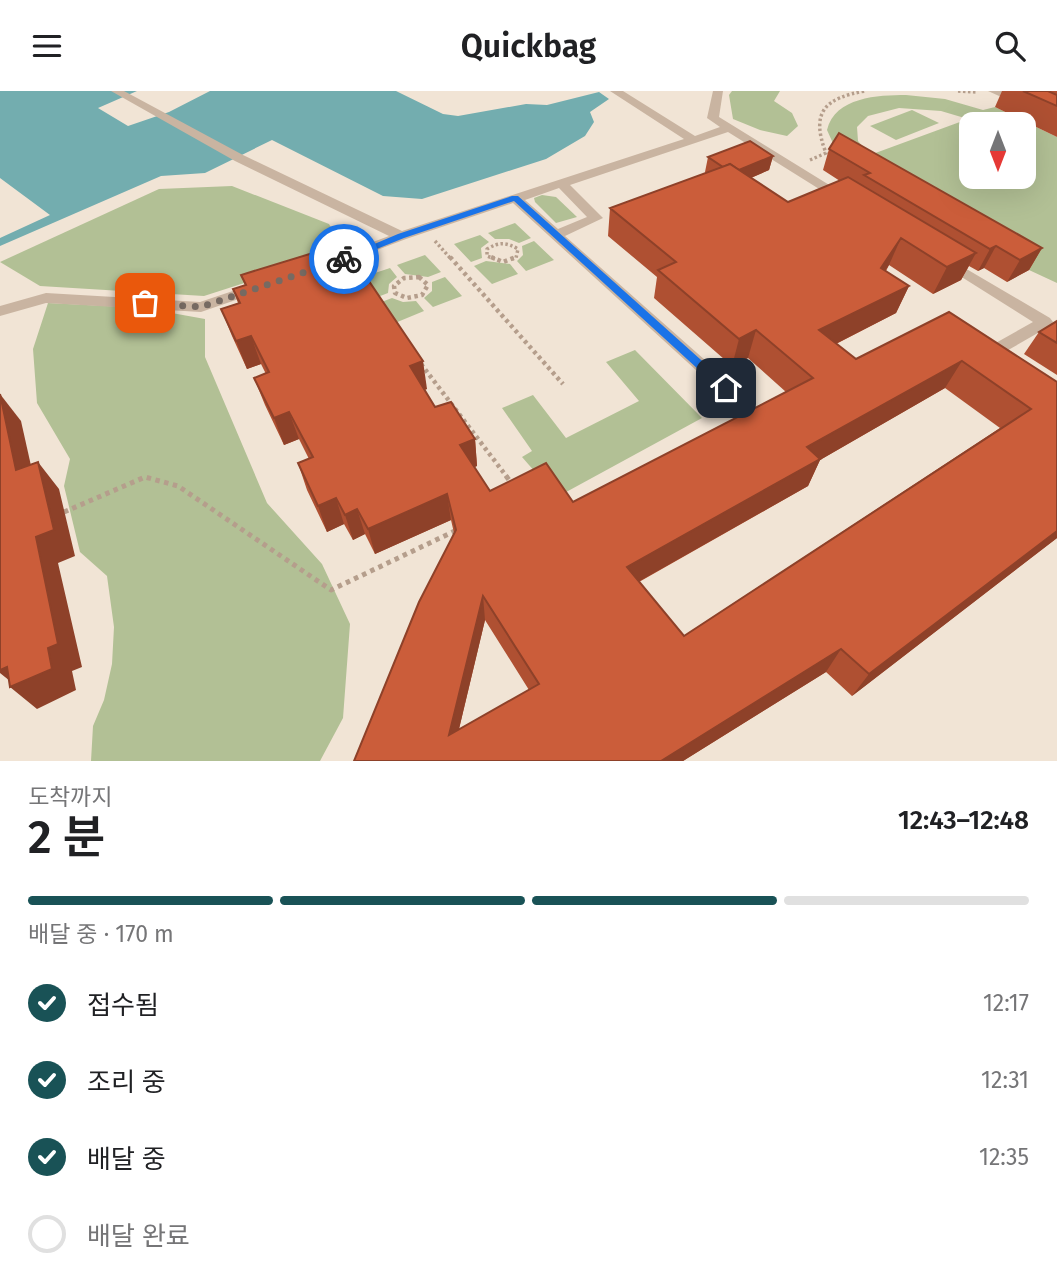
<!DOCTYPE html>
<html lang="ko">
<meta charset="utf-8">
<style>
:root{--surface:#fff;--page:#f2f2f2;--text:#202124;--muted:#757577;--line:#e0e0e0;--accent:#195256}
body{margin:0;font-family:"Fira Sans","Noto Sans KR",sans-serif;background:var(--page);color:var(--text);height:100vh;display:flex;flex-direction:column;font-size:26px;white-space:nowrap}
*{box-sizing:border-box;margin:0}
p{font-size:23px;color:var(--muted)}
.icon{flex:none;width:38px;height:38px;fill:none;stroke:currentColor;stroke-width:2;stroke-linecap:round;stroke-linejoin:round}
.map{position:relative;height:670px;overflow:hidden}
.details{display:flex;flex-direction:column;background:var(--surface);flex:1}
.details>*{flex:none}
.needle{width:46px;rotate:180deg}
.controls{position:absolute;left:959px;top:21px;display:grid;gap:14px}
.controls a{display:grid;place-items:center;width:77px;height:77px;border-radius:14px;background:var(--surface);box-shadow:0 7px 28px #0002;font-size:35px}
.pin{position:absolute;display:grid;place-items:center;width:60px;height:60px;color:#fff;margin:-30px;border-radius:14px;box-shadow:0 4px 10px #0006}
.courier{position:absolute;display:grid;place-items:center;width:70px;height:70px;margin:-35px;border:5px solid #1a73e8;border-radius:50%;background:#fff;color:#222;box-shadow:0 2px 9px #0007}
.headline em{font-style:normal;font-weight:600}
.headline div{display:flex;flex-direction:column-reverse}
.headline{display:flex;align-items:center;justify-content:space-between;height:119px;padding:0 28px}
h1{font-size:46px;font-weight:600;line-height:52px}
.bar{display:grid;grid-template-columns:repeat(4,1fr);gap:10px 7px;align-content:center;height:84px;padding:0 28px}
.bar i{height:9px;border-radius:5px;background:var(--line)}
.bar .selected{background:var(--accent)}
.bar p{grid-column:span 4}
ol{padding:0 28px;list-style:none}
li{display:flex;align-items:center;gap:21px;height:77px}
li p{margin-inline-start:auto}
li .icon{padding:7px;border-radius:50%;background:var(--accent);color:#fff;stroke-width:4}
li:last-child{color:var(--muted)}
li i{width:38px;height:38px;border:4px solid var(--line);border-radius:50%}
header{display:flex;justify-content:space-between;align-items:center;height:91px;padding:0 28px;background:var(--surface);font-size:32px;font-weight:600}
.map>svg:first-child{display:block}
.green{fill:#b2c095;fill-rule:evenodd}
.water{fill:#73adaf}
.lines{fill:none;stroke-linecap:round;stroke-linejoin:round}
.path-far2{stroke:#b59e8c;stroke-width:3.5;stroke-dasharray:2.5 2.5;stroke-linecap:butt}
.path-far1{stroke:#b59e8c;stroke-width:4.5;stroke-dasharray:3.5 3.5;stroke-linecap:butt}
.path{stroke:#b59e8c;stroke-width:5;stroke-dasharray:4.5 4.5;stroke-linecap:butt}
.minor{fill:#c9b4a1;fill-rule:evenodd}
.wall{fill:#af5032;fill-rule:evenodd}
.shaded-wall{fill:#8e4129}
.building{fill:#cb5d3a;stroke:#8e4129;stroke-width:2;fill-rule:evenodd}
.route{fill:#1a73e8}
.done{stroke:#766a62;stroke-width:7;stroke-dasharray:0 12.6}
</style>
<header><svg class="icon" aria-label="menu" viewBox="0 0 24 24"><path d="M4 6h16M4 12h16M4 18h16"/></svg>Quickbag<svg class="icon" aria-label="search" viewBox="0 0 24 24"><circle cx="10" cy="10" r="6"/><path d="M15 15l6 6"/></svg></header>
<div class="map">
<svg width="1057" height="670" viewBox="0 0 1057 670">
<rect width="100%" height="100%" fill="#f1e4d5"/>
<g class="green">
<path d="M732 0H780L774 10 792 22 798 35 787 45 760 39 733 28 729 4Z"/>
<path d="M906 4 945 8 983 19 995 16 1057 46V192L1029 179 852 75 836 59 827 39C835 6 878 4 906 4ZM899 17 941 20 968 28 870 64 858 50 857 36 868 25ZM971 33H1024V86H971Z"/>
<path d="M912 19 939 32 896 49 870 35Z"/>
<path d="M232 95 329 133 344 160 204 205 40 195 0 171 159 98Z"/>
<path d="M542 104 556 106 577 126 556 132 535 111 534 107Z"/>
<path d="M515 132 531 147 519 152 509 148H495L488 142Z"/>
<path d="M480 144 489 151 481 157 482 167 471 171 454 153Z"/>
<path d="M534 150 554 169 526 180 517 170 523 164 522 155Z"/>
<path d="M425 164 441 181 428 186 405 183 397 174Z"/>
<path d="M486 170 510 173 518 183 492 193 474 175Z"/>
<path d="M390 177 397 186 389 193 388 202 375 207 360 187Z"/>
<path d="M445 186 462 205 433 216 424 207 432 200V191Z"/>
<path d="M392 207 403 211 416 210 424 220 395 232 379 212Z"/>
<path d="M48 212 144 217 205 228V266L267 412 322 473 350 533 343 627 320 670H91L93 635 104 609 112 573 114 536 107 485 80 461 64 395 70 368 37 312 33 258Z"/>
<path d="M635 259 702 327 557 406 522 366 532 360 502 317 533 304 566 347 639 310 606 271Z"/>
</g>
<path class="water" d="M0 0H137L98 17 128 35 169 21 210 0H396L443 23 458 25 526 13 547 14 599 1 609 8 590 21 594 31 585 45 546 68 422 108 383 105 272 49 205 82 161 85 0 155V147L50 124 0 87Z"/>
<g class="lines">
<g class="path-far2">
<path d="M958 0 977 1"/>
<path d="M810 69 826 62C810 21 825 7 865 0"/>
<path d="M435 150 451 168"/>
<path d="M495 168 487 165V158C499 151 506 151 518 158L516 167 512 168"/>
</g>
<g class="path-far1">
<path d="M450 166 563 293"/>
<path d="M491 166 503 171 516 166"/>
<path d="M419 186 428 194 422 204 407 207 395 202 394 195 404 187Z"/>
<path d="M421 273 507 386"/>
</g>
<g class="path">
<path d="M506 385 513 394"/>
<path d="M64 421 145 386 178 395 331 499 459 438"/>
</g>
<g class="minor">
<path d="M111 0H124L243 64 402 140 684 48 610 0H623L695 45 720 36 707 27 713 0H723L719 26 852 108 845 112 840 111 728 41 570 94 603 127 565 145 732 293 734 297 732 301H720L513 112 406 148 319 181H309V175L389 145 235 70ZM559 97 587 126 558 138 525 109Z"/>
<path d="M988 0H1002L1057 24V31Z"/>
<path d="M946 166 1050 227 1053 231 1050 235 1003 262 1008 268 1006 272C997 275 988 270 983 262L985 258 1033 231 941 173 939 170Z"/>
<path d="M257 192 264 197 262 200 201 221 46 212 0 225V215L46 202 200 211Z"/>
</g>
</g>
<g class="wall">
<path d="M1002 0H1057V46L995 16Z"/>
<path d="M829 58 1042 157 1029 179 1007 191 984 177 978 180 969 175 961 189 933 203 889 174 886 180 909 195 896 222 836 253 856 268 949 221 1057 291V447L852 605 826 581 683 670H354L454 442 451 429 375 463 365 443 353 449 344 433 327 441 307 399 298 372 309 368 299 348 284 354 265 314 254 287 266 283 261 273 247 278 232 245 221 218 238 212 233 198 245 194 241 184 319 171 339 179 427 298 424 299 435 316 475 348 477 375 474 376 490 400 573 411 786 301 748 267 732 275 654 207 657 186 608 145 610 117 707 82 705 81 708 66 773 65 769 79 751 87 788 111 840 90 823 79ZM945 297 1000 337 684 545 639 491 808 395 820 369ZM485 529 529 599 459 638Z"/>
<path d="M1057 230V284L1024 263 1039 241Z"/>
</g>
<g class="shaded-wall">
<path d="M773 65 769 79 729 96 732 81Z"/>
<path d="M901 147 889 174 869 204 881 177Z"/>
<path d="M996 155 984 177 978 180 990 158Z"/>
<path d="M1042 157 1029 179 1007 191 1020 169Z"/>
<path d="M976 162 961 189 933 203 947 176Z"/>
<path d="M909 195 896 222 808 267 819 239Z"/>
<path d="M756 239 748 267 732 275 739 248Z"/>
<path d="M251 245 261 273 247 278 236 250Z"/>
<path d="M423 270 427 298 414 302 410 275Z"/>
<path d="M962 270 945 297 820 369 808 395 622 500 627 476 807 356Z"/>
<path d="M0 303 21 330 38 406 16 379Z"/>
<path d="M289 321 299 348 284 354 274 327Z"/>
<path d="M475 348 477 375 463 381 460 354Z"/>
<path d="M38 371 59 398 75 465 58 472 82 576 72 580 76 599 37 618 10 596 15 594 0 582V579L48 557 36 446Z"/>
<path d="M447 403 451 429 375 463 368 438Z"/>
<path d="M336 407 344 433 327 441 318 415Z"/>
<path d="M357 418 365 443 353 449 345 424Z"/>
<path d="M1057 440V447L852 605 869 583Z"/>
<path d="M483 505 485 529 453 663 449 644Z"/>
<path d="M841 558 826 581 683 670H661Z"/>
</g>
<g class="building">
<path d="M1023 0H1048L1057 4V15Z"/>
<path d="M839 42 1042 157 1020 169 996 155 990 158 864 84 870 82 829 58Z"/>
<path d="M750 50 773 65 739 79 730 73 723 76 708 66Z"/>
<path d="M730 73 788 111 848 86 976 162 947 176 901 147 881 177 909 195 819 239 856 268 949 221 1057 291V440L869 583 841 558 661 670H354L419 511 456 439 447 403 368 438 357 418 345 424 336 407 318 415 298 372 313 366 289 321 274 327 254 287 269 281 251 245 236 250 221 218 240 212 233 198 246 194 241 184 313 162 319 171 332 167 339 179 358 174 423 270 410 275 435 316 451 311 475 348 460 354 490 400 546 372 573 411 813 287 756 239 739 248 658 179 676 171 610 117ZM962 270 1031 318 684 545 627 476 820 368 807 356ZM483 505 539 593 449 644Z"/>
<path d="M1057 230V252L1039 241Z"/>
<path d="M0 303 16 379 38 371 54 439 36 446 58 553 48 557 52 578 10 596 7 576 0 579Z"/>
</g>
<path class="route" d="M512 105H518L729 294V300H722L514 110 404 147 347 170 339 168 398 143Z"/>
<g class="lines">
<path class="done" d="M145 212 201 216 344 168"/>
</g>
</svg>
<div class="controls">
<a><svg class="needle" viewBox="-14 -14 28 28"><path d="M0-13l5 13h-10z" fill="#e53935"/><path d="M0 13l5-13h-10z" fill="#757577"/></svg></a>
</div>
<div class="pin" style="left:145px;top:212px;background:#ea580c"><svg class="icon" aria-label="bag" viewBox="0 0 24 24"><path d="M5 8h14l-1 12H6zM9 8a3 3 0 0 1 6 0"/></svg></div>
<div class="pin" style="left:726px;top:297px;background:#1f2937"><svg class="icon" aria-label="home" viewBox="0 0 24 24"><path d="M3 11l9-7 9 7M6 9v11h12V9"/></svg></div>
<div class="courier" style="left:344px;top:168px"><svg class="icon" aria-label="bike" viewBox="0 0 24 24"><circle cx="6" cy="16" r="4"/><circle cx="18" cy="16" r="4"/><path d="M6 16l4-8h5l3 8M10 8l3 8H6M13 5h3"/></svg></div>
</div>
<section class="details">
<div class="headline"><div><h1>2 분</h1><p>도착까지</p></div><em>12:43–12:48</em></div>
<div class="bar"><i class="selected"></i><i class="selected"></i><i class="selected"></i><i></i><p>배달 중 · 170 m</p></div>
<ol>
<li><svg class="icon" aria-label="check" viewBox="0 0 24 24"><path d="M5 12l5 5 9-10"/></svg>접수됨<p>12:17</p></li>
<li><svg class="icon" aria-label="check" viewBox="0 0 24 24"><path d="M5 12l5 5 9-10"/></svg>조리 중<p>12:31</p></li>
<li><svg class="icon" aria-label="check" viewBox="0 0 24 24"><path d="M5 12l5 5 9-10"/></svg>배달 중<p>12:35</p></li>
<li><i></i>배달 완료</li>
</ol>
</section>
